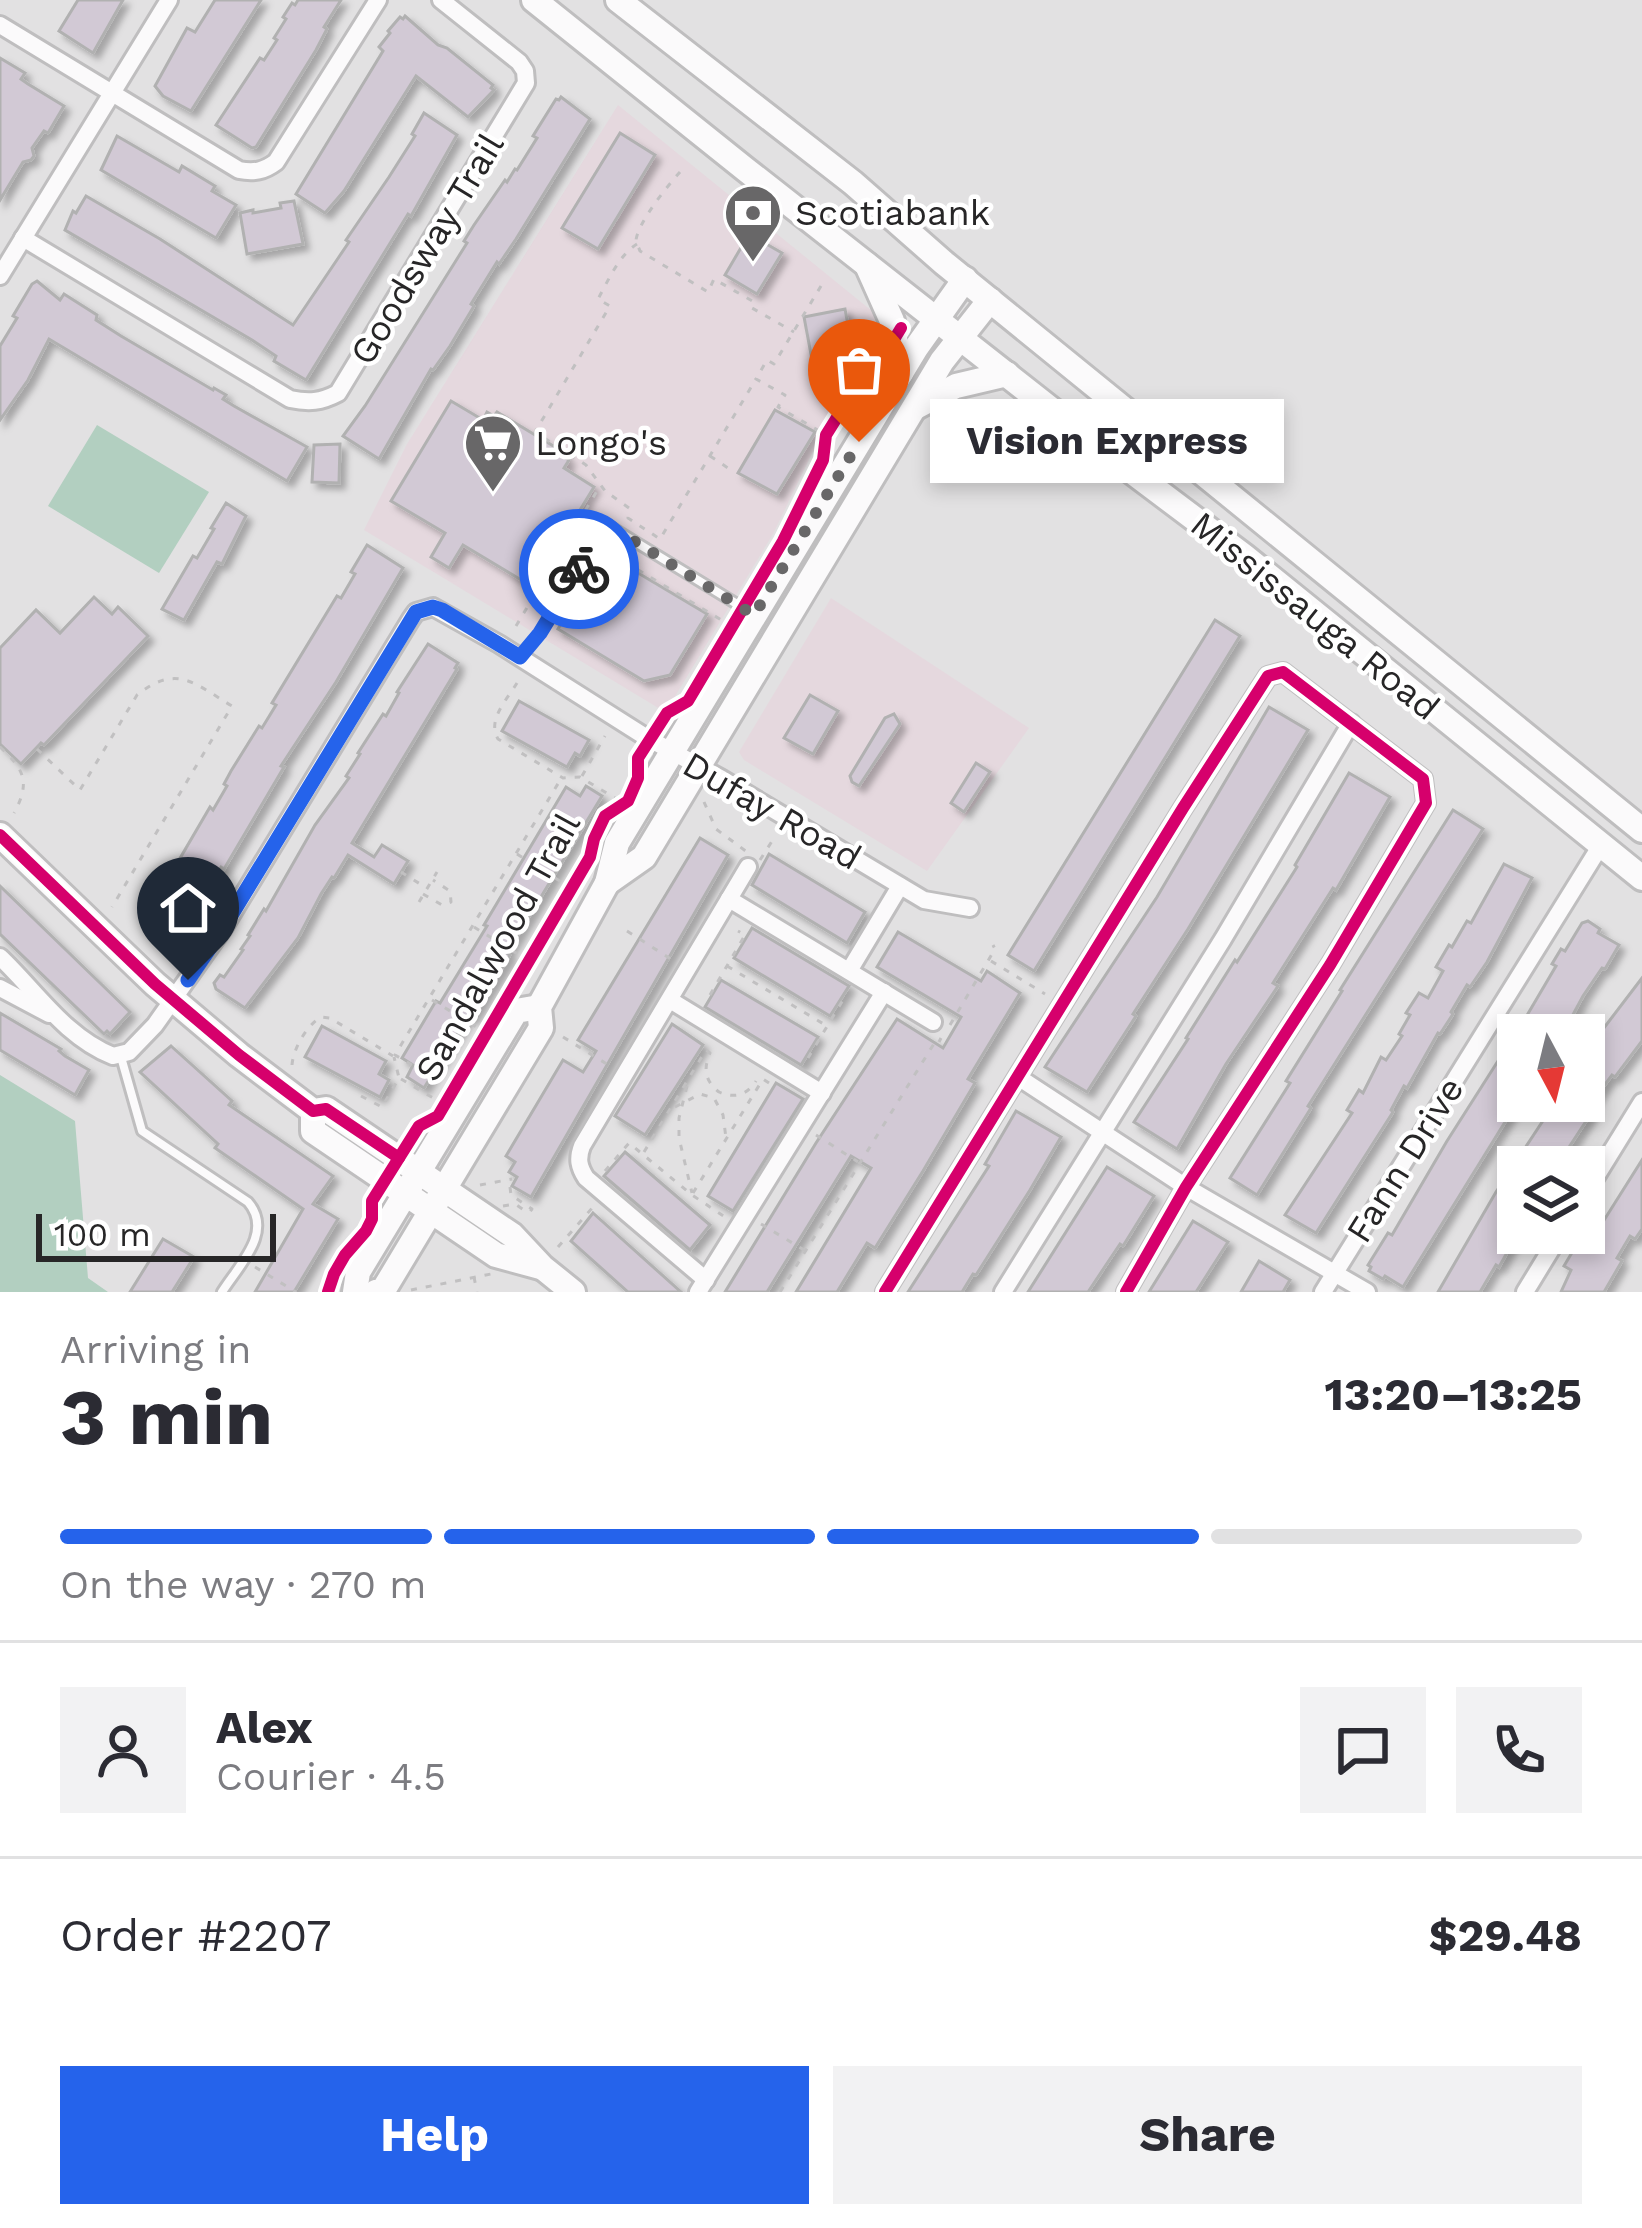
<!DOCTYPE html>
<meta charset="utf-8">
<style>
:root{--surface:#fff;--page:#f2f2f3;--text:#2b2b33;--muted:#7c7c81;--line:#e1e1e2;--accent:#2563eb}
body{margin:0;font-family:"Work Sans",sans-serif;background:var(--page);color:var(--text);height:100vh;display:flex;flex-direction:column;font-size:45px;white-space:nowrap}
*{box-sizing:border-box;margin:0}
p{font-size:39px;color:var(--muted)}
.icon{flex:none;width:66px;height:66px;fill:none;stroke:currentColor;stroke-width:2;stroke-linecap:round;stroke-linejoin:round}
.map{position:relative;height:1292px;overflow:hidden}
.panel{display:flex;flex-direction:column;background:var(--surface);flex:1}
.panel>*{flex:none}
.needle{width:78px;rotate:173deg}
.fabs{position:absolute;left:1497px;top:1014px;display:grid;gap:24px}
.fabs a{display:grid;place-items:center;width:108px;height:108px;border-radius:0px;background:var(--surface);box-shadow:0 6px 18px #0003;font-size:60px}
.scale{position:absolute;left:36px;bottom:30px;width:240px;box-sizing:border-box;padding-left:12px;border:6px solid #272627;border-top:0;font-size:33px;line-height:42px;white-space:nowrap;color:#272627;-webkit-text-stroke:9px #fff;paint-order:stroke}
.pin{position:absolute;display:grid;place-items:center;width:102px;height:102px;color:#fff;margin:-123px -51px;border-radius:50% 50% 50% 0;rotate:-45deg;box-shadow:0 0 12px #0007}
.pin .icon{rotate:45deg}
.courier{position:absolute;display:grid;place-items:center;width:120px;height:120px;margin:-60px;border:9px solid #2563eb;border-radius:50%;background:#fff;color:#222;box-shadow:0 3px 15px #0007}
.bubble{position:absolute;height:84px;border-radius:0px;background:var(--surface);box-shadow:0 6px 18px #0003;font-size:39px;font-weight:700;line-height:84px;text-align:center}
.overview em{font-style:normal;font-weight:700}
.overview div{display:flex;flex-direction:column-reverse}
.overview{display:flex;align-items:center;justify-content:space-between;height:204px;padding:0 60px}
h1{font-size:78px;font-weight:700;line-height:90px}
.bar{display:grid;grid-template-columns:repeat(4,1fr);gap:18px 12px;align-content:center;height:144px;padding:0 60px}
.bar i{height:15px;border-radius:9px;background:var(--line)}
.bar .selected{background:var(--accent)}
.bar p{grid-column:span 4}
.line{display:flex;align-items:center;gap:30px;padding:0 60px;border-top:3px solid var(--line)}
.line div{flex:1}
.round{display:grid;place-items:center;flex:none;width:126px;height:126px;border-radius:0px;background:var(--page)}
.cta{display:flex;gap:24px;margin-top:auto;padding:24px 60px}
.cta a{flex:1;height:138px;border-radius:0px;background:var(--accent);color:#fff;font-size:48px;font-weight:700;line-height:138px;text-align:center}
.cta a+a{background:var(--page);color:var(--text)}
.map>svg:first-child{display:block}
.commercial{fill:#e5d8de}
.green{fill:#b2cfc0}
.building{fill:#d2c9d5;stroke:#b1b1b1;stroke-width:3;filter:url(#shadow)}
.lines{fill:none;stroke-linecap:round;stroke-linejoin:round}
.lane-casing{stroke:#bfbebf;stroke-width:14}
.street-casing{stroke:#bfbebf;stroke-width:22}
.secondary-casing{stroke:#bfbebf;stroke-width:30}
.path{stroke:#c1c0c1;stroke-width:3;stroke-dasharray:6 9;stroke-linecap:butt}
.lane{stroke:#fbfafb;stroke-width:8}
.street{stroke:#fbfafb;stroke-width:16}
.secondary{stroke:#fbfafb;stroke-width:24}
.cycleway-casing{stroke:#fff;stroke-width:20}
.cycleway{stroke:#d6006c;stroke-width:12}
.done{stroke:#686768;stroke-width:12;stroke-dasharray:0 21.6}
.route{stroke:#2563eb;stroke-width:15}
.labels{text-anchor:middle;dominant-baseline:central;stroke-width:9;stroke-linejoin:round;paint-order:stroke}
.poi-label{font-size:36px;fill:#272627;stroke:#fff;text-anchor:start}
.street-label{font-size:36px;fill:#272627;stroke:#fff}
</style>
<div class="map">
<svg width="1642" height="1292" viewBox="0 0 1642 1292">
<defs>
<filter id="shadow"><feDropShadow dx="5.5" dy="5.5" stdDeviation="3" flood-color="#0004"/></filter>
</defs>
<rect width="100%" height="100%" fill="#e2e1e2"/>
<g class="commercial">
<path d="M618 105 888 324 820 437 773 534 668 708 660 709 364 530 407 444Z"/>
<path d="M831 598 1029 728 927 871 744 760 739 752Z"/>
</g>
<g class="green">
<path d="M97 425 209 492 159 573 48 506Z"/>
<path d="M0 1075 75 1121 88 1278 108 1292H0Z"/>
</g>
<g class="building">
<path d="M78 0H123L93 53 59 31Z"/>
<path d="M215 0H261L191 111 163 96 155 86 187 28 195 32Z"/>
<path d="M298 0H341L324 27 327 29 316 50 256 147 252 148 216 125 260 58 264 60 277 40 274 38 286 19 283 17 292 3 295 5Z"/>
<path d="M405 16 438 45 447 48 493 85 491 88 494 90 468 117 416 76 344 191 325 213 296 194 383 51 379 47 390 33 388 31 400 17 403 19Z"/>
<path d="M0 58 25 73 21 79 28 84 64 106 48 133 44 131 32 148 34 156 31 160 23 162 0 200Z"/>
<path d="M561 97 590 119 516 239 499 264 497 262 471 304 474 306 450 346 433 370 431 369 379 459 343 436 365 406 467 243 464 241 474 225 505 180 507 182 515 169 517 170 537 138 533 136 556 99 559 100Z"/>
<path d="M424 113 457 135 411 216 408 214 306 380 274 361 276 356 252 340 65 230 73 211 76 213 86 196 160 239 293 325 349 242 346 240 389 177 415 136 412 134Z"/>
<path d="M620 133 655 155 598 249 562 228Z"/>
<path d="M117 136 179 172 182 166 215 186 212 191 236 205 216 238 101 170Z"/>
<path d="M294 201 303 244 247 254 240 213 253 210V213L281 208 280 203Z"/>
<path d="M749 234 782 253 757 294 725 275Z"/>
<path d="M37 281 60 300 64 294 97 315 96 320 121 336 213 390 214 388 226 395 223 399 234 406 307 447 287 481 49 339 28 380 0 420V346L17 318 13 316 32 284Z"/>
<path d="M845 309 854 358 813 365 804 317Z"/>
<path d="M451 401 483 420 487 412 494 416 497 412 565 453 562 456 569 460 564 468 594 487 533 587 463 545 449 568 431 557 445 533 391 501Z"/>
<path d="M775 410 815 432 777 494 738 473Z"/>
<path d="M340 444 339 483 312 482 314 445Z"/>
<path d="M226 503 246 516 222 564 217 562 184 620 162 609 193 556 197 558 214 529 211 528Z"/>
<path d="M367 545 403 568 336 682 281 766 284 767 224 869 221 867 177 934 164 926 161 931 147 922 150 917 142 913 159 887 162 889 210 807 213 810 227 786 224 784 231 771 259 726 262 728 276 705 272 703 337 596 341 598 355 574 351 572Z"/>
<path d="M623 564 707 614 670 675 644 681 558 629 568 612 587 623Z"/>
<path d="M94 597 112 614 118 607 148 636 44 745 41 743 21 764 0 744V648L36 610 60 633Z"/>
<path d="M1215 620 1240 636 1034 971 1008 955Z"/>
<path d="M428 644 458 663 455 668 457 669 352 843 374 857 382 845 408 861 394 884 348 855 334 878 332 877 321 894 298 938 245 1008 216 989 214 983 220 975 224 977 243 950 241 949 250 936 248 935 264 909 266 911 315 825 349 778 346 776 360 754 358 753 383 714 386 716 399 693 397 692Z"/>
<path d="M810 695 838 711 813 754 784 738Z"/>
<path d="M519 701 589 740 580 756 575 753 567 767 502 731Z"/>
<path d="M1269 707 1308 730 1188 929 1133 1014 1136 1016 1087 1092 1045 1067 1157 897Z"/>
<path d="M894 714 900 724 859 786 852 782 850 776 885 718Z"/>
<path d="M976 763 990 772 964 812 951 803Z"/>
<path d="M1349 773 1390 797 1336 890 1333 888 1273 983 1278 986 1226 1064 1177 1149 1134 1122 1188 1039 1186 1038 1235 960 1237 962 1297 867 1295 865Z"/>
<path d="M586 786 602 796 507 953 510 955 472 1018 468 1016 424 1088 407 1077 413 1065 402 1058 436 1001 440 1003 487 926 484 925 566 787 580 796Z"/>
<path d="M1453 810 1483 829 1308 1106 1311 1108 1257 1195 1230 1178 1290 1083 1286 1081 1342 991 1340 990Z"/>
<path d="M700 838 728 855 531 1197 512 1186 517 1177 509 1172 515 1162 506 1156 563 1060 583 1072 596 1051 578 1040Z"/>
<path d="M769 854 865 912 847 943 752 885Z"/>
<path d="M1504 864 1532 878 1487 962 1470 987 1467 985 1451 1012 1453 1014 1440 1034 1438 1033 1407 1088 1404 1086 1391 1110 1393 1112 1316 1233 1285 1215 1352 1113 1347 1110 1359 1090 1363 1093 1381 1057 1386 1060 1402 1036 1399 1034 1410 1015 1406 1013 1419 993 1428 998 1443 971 1436 967 1449 945 1452 947 1467 921 1471 923Z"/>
<path d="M0 886 130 1012 110 1034 107 1031 104 1034 0 934Z"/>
<path d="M1588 921 1600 929 1598 933 1619 945 1605 969 1602 968 1583 996 1562 1035H1518V1101L1403 1287 1385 1276 1383 1279 1369 1271 1371 1267 1368 1265 1388 1233 1392 1235 1447 1141 1526 1017 1556 966 1552 964 1561 949 1565 951 1582 923Z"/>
<path d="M752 928 849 986 830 1016 734 958Z"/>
<path d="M898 932 981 981 987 971 1020 993 968 1079 975 1083 923 1171 875 1248 867 1243 837 1292H796L871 1168 851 1156 767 1292H725L816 1143 897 1019 943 1048 961 1017 877 967Z"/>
<path d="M1642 978V1041L1615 1077 1612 1075 1603 1087 1588 1110 1592 1112 1556 1167H1518V1233L1499 1267 1496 1265 1480 1292H1438L1496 1192 1556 1101H1584V1054Z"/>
<path d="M721 980 818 1037 801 1065 705 1007Z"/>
<path d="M0 1013 61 1049 59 1051 65 1056 89 1070 75 1095 0 1050Z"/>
<path d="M672 1024 703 1045 645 1135 615 1116Z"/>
<path d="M322 1026 386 1061 379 1074 389 1080 380 1097 305 1057Z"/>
<path d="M171 1046 232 1101 229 1105 333 1176 313 1204 338 1219 294 1292H255L303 1209 215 1148 218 1144 140 1072Z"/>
<path d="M776 1083 803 1099 733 1211 708 1196Z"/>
<path d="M1016 1111 1061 1137 1030 1190 976 1275 973 1274 962 1292H908L989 1166 985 1164Z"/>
<path d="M625 1152 710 1225 690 1250 604 1176Z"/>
<path d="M1642 1160V1229L1635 1239 1630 1236 1617 1258 1622 1261 1604 1292H1561L1571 1270 1564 1266 1592 1219 1601 1225Z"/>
<path d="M1107 1167 1154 1196 1123 1246 1120 1244 1088 1292H1028Z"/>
<path d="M593 1213 681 1292H628L571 1241Z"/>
<path d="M1193 1221 1228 1242 1196 1292H1149Z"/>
<path d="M163 1239 194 1257 172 1292H130Z"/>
<path d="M1259 1261 1290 1280 1283 1292H1241Z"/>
</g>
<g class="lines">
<g class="lane-casing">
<g id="lane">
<path d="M520 656 540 633 606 524 750 612"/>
<path d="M121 1057 142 1131 248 1202C274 1232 239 1265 222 1292"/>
</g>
</g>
<g class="street-casing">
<g id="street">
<path d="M0 25 239 170C254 173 264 171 276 162L378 0"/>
<path d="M23 238 290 399C309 403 321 402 338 393L526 83 525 71 519 62 441 0"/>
<path d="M0 276 169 0"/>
<path d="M729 899 933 1022"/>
<path d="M0 957C36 991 65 1037 113 1056L129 1052 155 1025 222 930 411 619 416 612 433 607 499 644 644 736 722 779 924 900 970 908"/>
<path d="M849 971 900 886"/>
<path d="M0 988 49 1014"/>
<path d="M670 1000 822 1093"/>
<path d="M1018 1077 1186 1187 1367 1292"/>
<path d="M1584 1196 1642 1102"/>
<path d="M706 1280 586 1178C579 1167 577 1159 582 1146L748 867"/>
<path d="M698 1292 884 992"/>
<path d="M885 1292 1183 808 1268 676 1283 672 1423 779 1426 803 1330 965 1186 1187 1126 1292"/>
<path d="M1003 1292 1223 939 1351 723"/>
<path d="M1323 1292 1601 845"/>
<path d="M1525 1292 1561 1233"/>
</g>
</g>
<g class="secondary-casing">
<g id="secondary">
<path d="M534 0 745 169 1090 440 1244 556 1642 878"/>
<path d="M618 0 853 183 944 263 1642 830"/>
<path d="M867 265 892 321 901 373"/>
<path d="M916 407 956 386 1007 374"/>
<path d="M0 835 155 984 239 1055 313 1111 326 1109 512 1235 542 1267 573 1292"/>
<path d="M607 883 644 857 942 361 990 300"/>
<path d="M313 1111V1131L496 1255 540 1267"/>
<path d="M355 1292 358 1272 516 1011 539 1007"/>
<path d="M376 1292 384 1289 541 1028 539 1007 607 883 617 843 916 348 965 279"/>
</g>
</g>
<g class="path">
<path d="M680 172C669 184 635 226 636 242 637 245 639 248 640 251L708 292 714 279 754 302 752 308 794 332"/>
<path d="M637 244C619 255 608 281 598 299L610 306 535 432 586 465 605 491 629 508 628 518 660 539 756 379"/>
<path d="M821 286 774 364 767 360 756 379 785 395 778 407 826 435"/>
<path d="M710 456 728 468"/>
<path d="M625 562 723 621"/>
<path d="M516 626 600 486"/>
<path d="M517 683C506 701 487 720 498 739L563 778 580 777 615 798"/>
<path d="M0 747C24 769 31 782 14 813"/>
<path d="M37 749 80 790 137 695C177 663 195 684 232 706L112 907"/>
<path d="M582 776 605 736"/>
<path d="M704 802 716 829 747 852"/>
<path d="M517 854 571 888"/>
<path d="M760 860 774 838"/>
<path d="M401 872 425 887"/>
<path d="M423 894 442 905 451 902 450 891 433 880"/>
<path d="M419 902 437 872"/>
<path d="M474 927 529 961"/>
<path d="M627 931 674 961"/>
<path d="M991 961 1045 994"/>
<path d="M727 966 827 1026"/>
<path d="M710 995 745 935 738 931"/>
<path d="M432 1000 480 1029"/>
<path d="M950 1025 995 949 993 945"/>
<path d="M563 1037 610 1066"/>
<path d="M808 1058 846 995"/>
<path d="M292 1065C293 1049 307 1025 321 1017L330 1018 393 1056"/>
<path d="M412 1065 395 1055 562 777"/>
<path d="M401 1079 435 1099"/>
<path d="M687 1086 679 1118V1138L692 1193"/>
<path d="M361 1096 382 1107 399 1078 394 1057"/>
<path d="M675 1107 700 1094 714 1098 723 1115 726 1138"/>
<path d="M816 1135 858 1162"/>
<path d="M644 1152 706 1050 710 1053C703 1069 705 1081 719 1092 735 1099 747 1095 756 1081"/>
<path d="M605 1171 629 1143 692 1195 725 1217"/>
<path d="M480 1185 512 1179"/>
<path d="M510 1187 511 1195 532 1209 529 1213"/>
<path d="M693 1193 763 1079 769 1083"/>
<path d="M503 1206 515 1204 527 1212"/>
<path d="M761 1224 804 1250"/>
<path d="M558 1247 593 1207"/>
<path d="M255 1267 296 1292"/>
<path d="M474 1277 477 1292"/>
<path d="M411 1290 491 1274"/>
<path d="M780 1292 935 1042 938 1044 941 1038"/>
</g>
<use href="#lane" class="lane"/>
<use href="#street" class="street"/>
<use href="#secondary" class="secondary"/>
<g class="cycleway-casing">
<g id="cycleway">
<path d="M0 835 155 984 239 1055 313 1111 326 1109 399 1158"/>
<path d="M328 1292 334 1274 345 1255 366 1231 372 1219V1201L419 1126 438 1116 590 857 594 839 605 816 628 801 638 778V758L667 713 688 701 783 541 823 460 826 435 841 411 858 399 901 328"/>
<path d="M885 1292 1183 808 1268 676 1283 672 1423 779 1426 803 1330 965 1186 1187 1126 1292"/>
</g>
</g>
<use href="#cycleway" class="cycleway"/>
</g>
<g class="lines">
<path class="done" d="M579 569 606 524 754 615 859 442"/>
<path class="route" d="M188 980 222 930 416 612 433 607 442 610 520 657 540 633 579 569"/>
</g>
<defs>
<g id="bank-pin" transform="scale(3)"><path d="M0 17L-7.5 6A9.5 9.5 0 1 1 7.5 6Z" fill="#686768" stroke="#fff"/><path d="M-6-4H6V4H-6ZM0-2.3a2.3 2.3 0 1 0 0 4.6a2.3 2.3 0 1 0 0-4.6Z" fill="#fff"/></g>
<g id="supermarket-pin" transform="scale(3)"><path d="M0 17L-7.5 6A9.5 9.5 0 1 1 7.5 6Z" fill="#686768" stroke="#fff"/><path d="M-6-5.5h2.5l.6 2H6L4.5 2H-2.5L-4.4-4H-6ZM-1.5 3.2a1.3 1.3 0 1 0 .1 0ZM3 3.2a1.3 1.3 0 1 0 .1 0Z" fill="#fff"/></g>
</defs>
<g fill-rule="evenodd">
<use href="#bank-pin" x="753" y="213"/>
<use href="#supermarket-pin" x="493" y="443"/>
</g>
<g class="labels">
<g class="poi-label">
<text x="795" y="213">Scotiabank</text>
<text x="535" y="443">Longo's</text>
</g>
<g class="street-label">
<text transform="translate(427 249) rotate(-59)">Goodsway Trail</text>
<text transform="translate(1315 616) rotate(39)">Mississauga Road</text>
<text transform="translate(772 811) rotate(30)">Dufay Road</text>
<text transform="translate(498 947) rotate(-61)">Sandalwood Trail</text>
<text transform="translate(1405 1160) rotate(-58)">Fann Drive</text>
</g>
</g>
</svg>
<div class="fabs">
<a><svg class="needle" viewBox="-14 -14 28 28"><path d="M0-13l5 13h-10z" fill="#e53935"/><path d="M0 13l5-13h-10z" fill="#7c7c81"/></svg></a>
<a><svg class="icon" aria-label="layers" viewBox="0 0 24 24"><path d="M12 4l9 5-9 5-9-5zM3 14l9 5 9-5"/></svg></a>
</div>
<div class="scale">100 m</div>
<div class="pin" style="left:859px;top:442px;background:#ea580c"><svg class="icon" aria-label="bag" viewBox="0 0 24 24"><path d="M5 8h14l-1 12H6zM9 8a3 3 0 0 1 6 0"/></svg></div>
<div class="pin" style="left:188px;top:980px;background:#1f2937"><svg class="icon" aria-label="home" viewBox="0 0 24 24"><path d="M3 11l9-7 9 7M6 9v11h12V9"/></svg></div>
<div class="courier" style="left:579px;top:569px"><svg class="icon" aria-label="bike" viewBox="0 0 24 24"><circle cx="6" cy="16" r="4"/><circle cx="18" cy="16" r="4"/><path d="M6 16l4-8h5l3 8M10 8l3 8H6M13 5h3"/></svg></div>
<div class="bubble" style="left:930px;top:399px;width:354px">Vision Express</div>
</div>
<section class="panel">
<div class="overview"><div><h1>3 min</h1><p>Arriving in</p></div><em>13:20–13:25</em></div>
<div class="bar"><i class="selected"></i><i class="selected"></i><i class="selected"></i><i></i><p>On the way · 270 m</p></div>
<div class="line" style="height:216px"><a class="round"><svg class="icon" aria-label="person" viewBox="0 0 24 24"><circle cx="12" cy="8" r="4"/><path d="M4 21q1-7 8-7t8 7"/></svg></a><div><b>Alex</b><p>Courier · 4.5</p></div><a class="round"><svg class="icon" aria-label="chat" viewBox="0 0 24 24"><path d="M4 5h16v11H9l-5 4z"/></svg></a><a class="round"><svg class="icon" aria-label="phone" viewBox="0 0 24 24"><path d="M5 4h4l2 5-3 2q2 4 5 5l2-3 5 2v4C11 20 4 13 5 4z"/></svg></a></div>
<div class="line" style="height:156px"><div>Order #2207</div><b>$29.48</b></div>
<div class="cta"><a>Help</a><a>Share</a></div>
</section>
